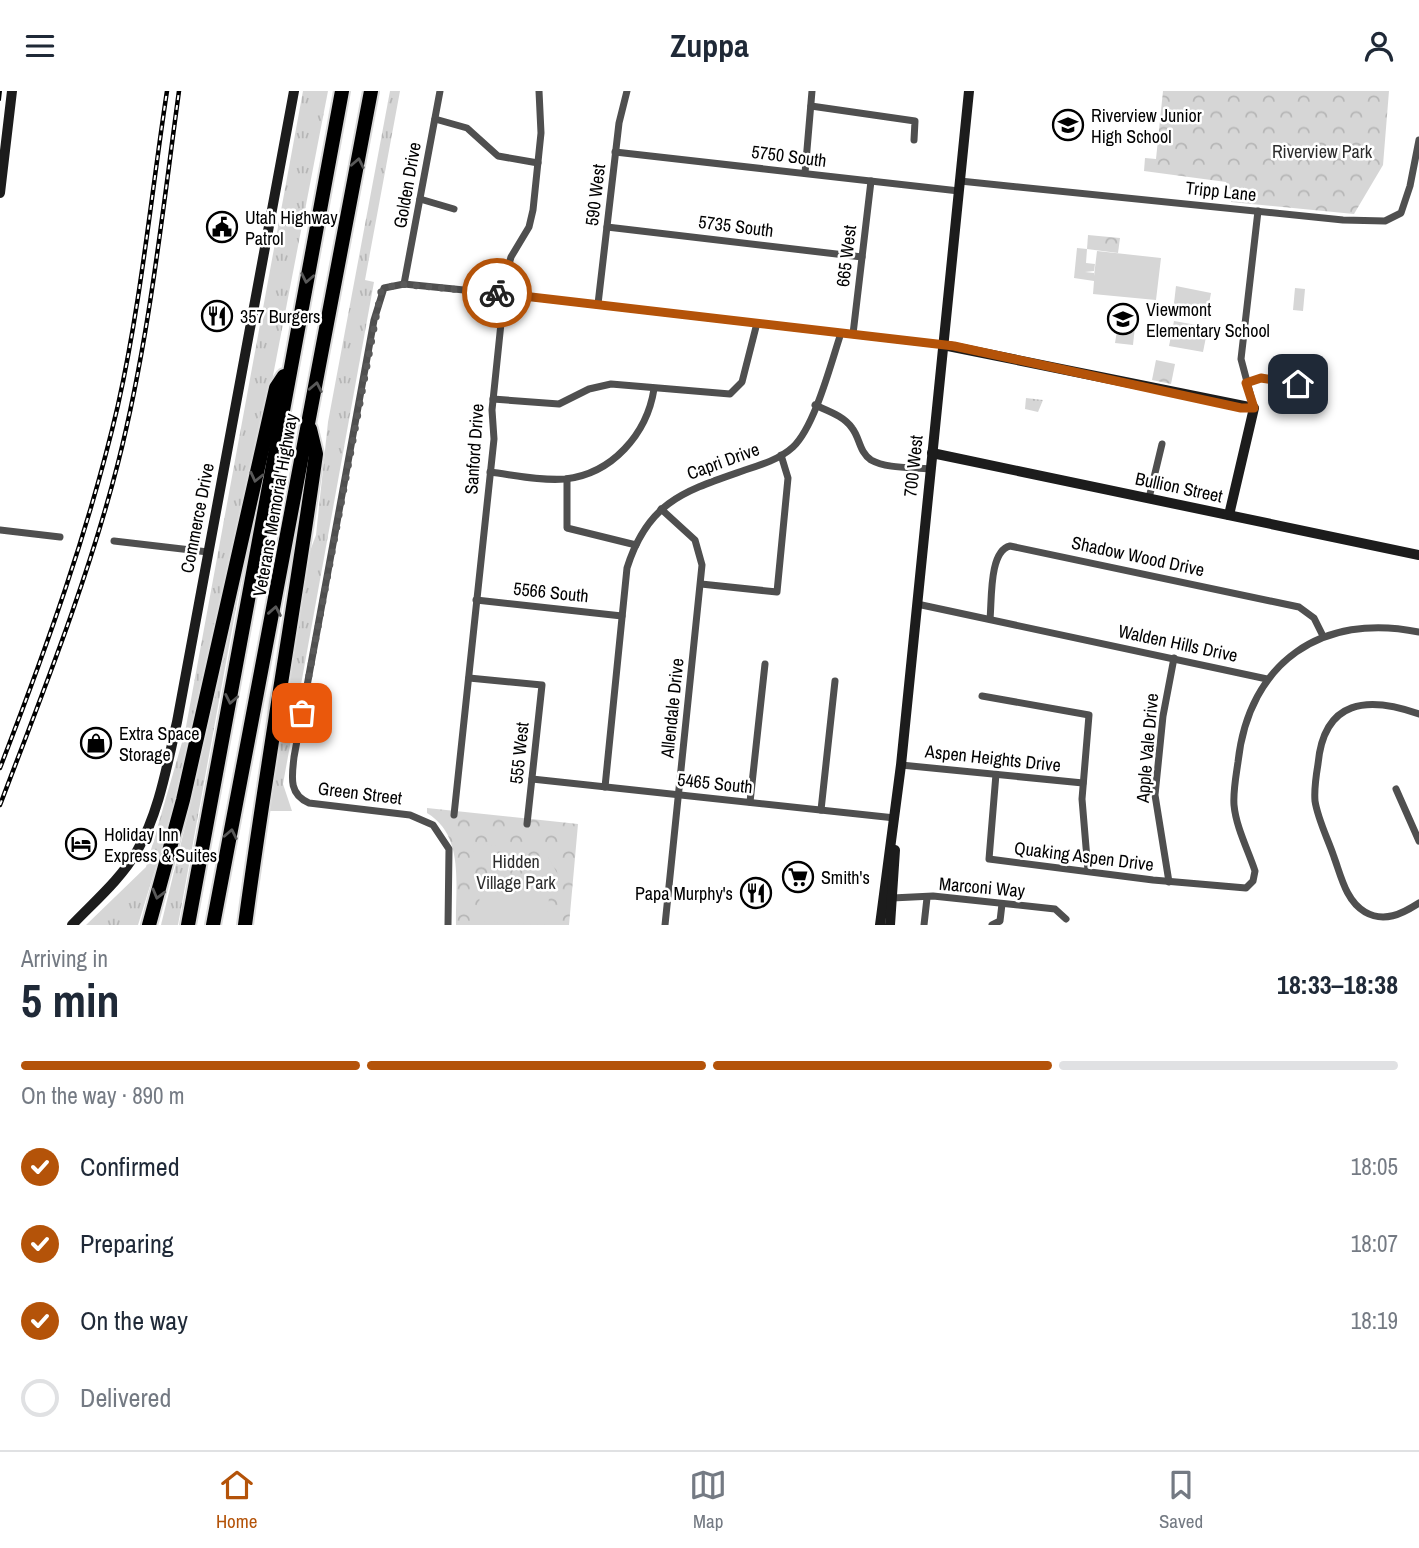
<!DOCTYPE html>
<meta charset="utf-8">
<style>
:root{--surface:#fff;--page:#f2f2f3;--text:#1f2937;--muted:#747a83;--line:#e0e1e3;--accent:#b45309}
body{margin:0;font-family:"Archivo Narrow",sans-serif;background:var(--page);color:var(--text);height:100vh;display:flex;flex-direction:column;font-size:26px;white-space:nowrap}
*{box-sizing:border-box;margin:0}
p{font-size:23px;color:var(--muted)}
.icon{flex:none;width:38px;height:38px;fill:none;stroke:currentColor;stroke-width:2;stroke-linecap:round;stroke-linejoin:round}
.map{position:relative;height:834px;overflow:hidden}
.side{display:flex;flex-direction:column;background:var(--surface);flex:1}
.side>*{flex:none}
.pin{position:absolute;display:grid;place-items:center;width:60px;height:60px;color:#fff;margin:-30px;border-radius:14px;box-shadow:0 4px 10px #0006}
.courier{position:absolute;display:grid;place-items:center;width:70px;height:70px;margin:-35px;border:5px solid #b45309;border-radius:50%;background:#fff;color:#222;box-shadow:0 2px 9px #0007}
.headline em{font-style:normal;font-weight:800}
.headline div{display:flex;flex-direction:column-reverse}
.headline{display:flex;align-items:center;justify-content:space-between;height:119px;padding:0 21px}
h1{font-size:46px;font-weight:800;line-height:52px}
.bar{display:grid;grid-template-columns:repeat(4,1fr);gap:10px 7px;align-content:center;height:84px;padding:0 21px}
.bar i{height:9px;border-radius:5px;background:var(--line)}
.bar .on{background:var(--accent)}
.bar p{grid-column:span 4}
ol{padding:0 21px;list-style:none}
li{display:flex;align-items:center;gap:21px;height:77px}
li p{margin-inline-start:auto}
li .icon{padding:7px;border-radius:50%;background:var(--accent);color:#fff;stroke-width:4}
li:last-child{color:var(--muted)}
li i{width:38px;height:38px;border:4px solid var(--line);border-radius:50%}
header{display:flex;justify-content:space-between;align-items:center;height:91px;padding:0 21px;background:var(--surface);font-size:32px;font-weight:800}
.dock{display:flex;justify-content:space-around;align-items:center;height:98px;border-top:2px solid var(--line);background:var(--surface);font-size:19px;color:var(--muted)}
.dock a{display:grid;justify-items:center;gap:4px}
.dock .on{color:var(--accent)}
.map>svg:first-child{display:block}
.grass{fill:url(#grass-tufts)}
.park{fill:url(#park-crowns)}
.garden{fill:#d6d6d6}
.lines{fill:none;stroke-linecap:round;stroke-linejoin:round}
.highway-casing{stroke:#dbdbdb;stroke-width:18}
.street{stroke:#4f4f4f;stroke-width:7}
.secondary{stroke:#1c1c1c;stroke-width:10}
.highway{stroke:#000;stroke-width:14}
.tram{stroke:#000;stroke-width:2}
.rail-casing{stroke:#000;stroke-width:4.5}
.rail{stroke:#fff;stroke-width:2;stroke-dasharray:5;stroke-linecap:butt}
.oneway{stroke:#595959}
.done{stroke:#595959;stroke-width:7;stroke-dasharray:0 12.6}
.route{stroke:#b45309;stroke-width:9}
.labels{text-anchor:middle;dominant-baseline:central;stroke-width:5;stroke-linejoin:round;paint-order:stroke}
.poi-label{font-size:18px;fill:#000;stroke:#fff;text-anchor:start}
.park-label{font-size:18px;fill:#2d2d2d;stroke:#fff}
.street-label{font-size:18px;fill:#000;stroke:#fff}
</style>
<header><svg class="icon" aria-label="menu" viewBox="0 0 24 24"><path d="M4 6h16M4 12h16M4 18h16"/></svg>Zuppa<svg class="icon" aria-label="person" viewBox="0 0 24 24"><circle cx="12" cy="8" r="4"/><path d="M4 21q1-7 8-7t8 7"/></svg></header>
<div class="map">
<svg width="1419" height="834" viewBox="0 0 1419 834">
<defs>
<pattern id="grass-tufts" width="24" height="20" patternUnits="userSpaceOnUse" patternTransform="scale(1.75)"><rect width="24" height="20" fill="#d6d6d6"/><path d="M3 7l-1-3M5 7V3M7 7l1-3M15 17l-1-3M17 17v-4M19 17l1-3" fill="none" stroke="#b6b6b6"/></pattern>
<pattern id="park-crowns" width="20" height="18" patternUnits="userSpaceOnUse" patternTransform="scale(1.75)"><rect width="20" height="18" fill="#d6d6d6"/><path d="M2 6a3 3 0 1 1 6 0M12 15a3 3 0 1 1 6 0" fill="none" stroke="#b6b6b6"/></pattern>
</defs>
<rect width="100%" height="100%" fill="#fff"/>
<g class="grass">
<path d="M303 0H328L271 295 218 517 185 681 138 834H86L146 776 185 641Z"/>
<path d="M390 0H400L365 189 374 191 283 693 292 720H269L310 460 316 444 328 331Z"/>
<path d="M1026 307 1043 309 1038 321 1025 318Z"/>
<path d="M245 451H248L178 834H161L192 707Z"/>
</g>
<g class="park">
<path d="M1163 0H1389L1383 74 1354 123 1231 111 1232 102 1226 91 1144 80 1145 67 1156 68Z"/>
<path d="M1088 144 1120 147 1118 162 1087 158Z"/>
<path d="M1156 269 1175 273 1171 293 1152 289Z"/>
<path d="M427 717 578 733 569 834H456C455 794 465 745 427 722Z"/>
</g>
<g class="garden">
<path d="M1077 157 1087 158 1086 172 1095 173 1094 180 1085 181 1094 182V185L1097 160 1161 167 1156 209 1093 203 1094 190 1074 187Z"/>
<path d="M1176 195 1211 202 1206 228 1173 221Z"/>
<path d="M1295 197 1305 198 1303 220 1293 219Z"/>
<path d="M1174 230 1208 236 1203 261 1169 255Z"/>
<path d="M1118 233 1135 235 1133 254 1115 252Z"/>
<path d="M474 752 498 755 497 769 473 767Z"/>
<path d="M544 766H548L560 787 550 792 547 834 478 830 481 786 531 789 526 784Z"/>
</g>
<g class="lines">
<g class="highway-casing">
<g id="highway">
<path d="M149 834 183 709 276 297 284 285"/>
<path d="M188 834 342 0"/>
<path d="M213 834 371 0"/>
<path d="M245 834C266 676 294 520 316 363L310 338"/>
</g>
</g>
<g class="street">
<path d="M811 15 915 30 914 49"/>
<path d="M435 28 467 37 498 65 538 72"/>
<path d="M615 61 959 100"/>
<path d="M805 82 812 0"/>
<path d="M960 90 1343 129 1385 130 1401 122 1410 95 1419 49"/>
<path d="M420 108 454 118"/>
<path d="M607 136 862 166"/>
<path d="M404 193 440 0"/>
<path d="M598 213 619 32 627 0"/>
<path d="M853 243 871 90"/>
<path d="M1246 292 1261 287 1298 293"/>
<path d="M493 308 559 313 589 298 611 293 730 303 742 291 757 232"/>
<path d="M815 314C828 320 844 325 852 337 860 347 859 361 871 369 887 378 913 376 930 378"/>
<path d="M1254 317 1241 268 1258 120"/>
<path d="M490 381C514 384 541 390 565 388 612 383 647 343 654 298"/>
<path d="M567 388V437L636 454"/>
<path d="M1149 407 1162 353"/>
<path d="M661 418 695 449 702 474 665 834"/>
<path d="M0 439 60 446"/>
<path d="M114 450 208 461"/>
<path d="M701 493 777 501 788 387 781 364"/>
<path d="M476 509 622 525"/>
<path d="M917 513 1267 588"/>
<path d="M990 528C992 508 989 460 1010 455L1299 516 1314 527 1323 545"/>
<path d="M469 587 542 594 527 733"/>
<path d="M982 605 1089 624 1082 708 1088 780"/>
<path d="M1419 623C1368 605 1324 608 1318 673 1316 685 1314 698 1315 710 1318 729 1328 748 1334 766 1341 785 1346 810 1365 821 1384 832 1402 823 1419 812"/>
<path d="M901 674 1083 692"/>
<path d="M996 683 989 768 1153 789 1246 797 1253 790 1255 780C1248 759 1236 736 1234 714 1233 700 1236 685 1238 671 1249 571 1322 521 1419 541"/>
<path d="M532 688 895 727"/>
<path d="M605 696 627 477C648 410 685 400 745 379 761 374 780 368 793 356 815 335 831 272 841 242"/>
<path d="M1396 698 1419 750"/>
<path d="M750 711 765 573"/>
<path d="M821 719 835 590"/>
<path d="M454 724 494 348 492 319 506 184 511 166 529 136 533 119 541 42 539 0"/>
<path d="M1169 791 1155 704 1163 625 1174 567"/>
<path d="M892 807 933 805 1055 818 1066 828"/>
<path d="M448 834 449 758 433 734 410 724 309 712C288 703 292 685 294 666L374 229 384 197 404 193 504 203 943 254"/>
<path d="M924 834 927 807"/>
<path d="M992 834 1000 830 1002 813"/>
</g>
<g class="secondary">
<path d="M0 102 12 0"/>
<path d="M943 254 1254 317 1229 424"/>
<path d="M932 362 1419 464"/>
<path d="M72 834C94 811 121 788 137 760 159 722 167 674 177 631L294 0"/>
<path d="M880 834 901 674 969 0"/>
<path d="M890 834 895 759"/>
</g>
<use href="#highway" class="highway"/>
<path class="tram" d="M0 9 1 0"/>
<g class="rail-casing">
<g id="rail">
<path d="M0 677C46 558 89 439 118 314 141 211 151 105 167 0"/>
<path d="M0 714C43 601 88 489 118 372 149 250 162 124 179 0"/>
</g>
</g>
<use href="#rail" class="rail"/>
</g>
<defs><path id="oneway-chevron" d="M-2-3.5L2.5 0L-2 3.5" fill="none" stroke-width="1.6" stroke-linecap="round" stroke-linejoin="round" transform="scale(1.75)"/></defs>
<g class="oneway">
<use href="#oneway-chevron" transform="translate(358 72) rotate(-79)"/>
<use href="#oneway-chevron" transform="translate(307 187) rotate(101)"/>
<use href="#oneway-chevron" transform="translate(316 296) rotate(-79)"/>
<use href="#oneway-chevron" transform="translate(256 386) rotate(103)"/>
<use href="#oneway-chevron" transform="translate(275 520) rotate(-80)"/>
<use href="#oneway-chevron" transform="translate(231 608) rotate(101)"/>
<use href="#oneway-chevron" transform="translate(231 743) rotate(-79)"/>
<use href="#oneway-chevron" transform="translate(158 803) rotate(105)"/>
</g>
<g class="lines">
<path class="done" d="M302 622 381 200 397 193 497 202"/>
<path class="route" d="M497 202 954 255 1241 317H1254L1246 292 1261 287 1298 293"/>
</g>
<defs>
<g id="school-ring" transform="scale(1.575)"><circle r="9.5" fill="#fff" stroke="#000" stroke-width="1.5"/><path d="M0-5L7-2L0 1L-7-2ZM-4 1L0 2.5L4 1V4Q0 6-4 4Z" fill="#000"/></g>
<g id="civic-ring" transform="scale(1.575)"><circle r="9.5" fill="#fff" stroke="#000" stroke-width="1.5"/><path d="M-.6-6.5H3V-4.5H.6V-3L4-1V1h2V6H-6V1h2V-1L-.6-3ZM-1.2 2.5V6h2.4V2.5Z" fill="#000"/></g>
<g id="restaurant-ring" transform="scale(1.575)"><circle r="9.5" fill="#fff" stroke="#000" stroke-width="1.5"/><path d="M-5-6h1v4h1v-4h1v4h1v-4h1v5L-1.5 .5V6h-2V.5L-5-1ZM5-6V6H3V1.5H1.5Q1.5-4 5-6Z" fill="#000"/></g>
<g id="shop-ring" transform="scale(1.575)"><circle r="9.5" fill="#fff" stroke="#000" stroke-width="1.5"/><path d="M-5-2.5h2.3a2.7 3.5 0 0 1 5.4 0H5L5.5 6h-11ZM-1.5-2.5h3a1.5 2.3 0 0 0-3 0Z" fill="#000"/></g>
<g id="hotel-ring" transform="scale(1.575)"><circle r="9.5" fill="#fff" stroke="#000" stroke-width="1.5"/><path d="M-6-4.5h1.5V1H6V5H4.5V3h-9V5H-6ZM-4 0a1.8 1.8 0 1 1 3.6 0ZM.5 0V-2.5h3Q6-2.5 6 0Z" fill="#000"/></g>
<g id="supermarket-ring" transform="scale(1.575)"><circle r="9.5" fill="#fff" stroke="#000" stroke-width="1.5"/><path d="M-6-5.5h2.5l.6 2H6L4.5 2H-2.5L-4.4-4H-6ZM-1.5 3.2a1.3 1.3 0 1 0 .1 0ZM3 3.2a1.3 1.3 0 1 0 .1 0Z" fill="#000"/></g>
</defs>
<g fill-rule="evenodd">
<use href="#school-ring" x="1068" y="34"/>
<use href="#civic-ring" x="222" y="136"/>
<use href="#restaurant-ring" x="217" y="225"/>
<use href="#school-ring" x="1123" y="228"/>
<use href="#shop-ring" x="96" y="652"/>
<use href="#hotel-ring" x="81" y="753"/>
<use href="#supermarket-ring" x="798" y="786"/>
<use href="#restaurant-ring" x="756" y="802"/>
</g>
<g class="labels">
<g class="poi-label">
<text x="1091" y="24">Riverview Junior<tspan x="1091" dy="21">High School</tspan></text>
<text x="245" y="126">Utah Highway<tspan x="245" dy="21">Patrol</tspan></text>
<text x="1146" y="218">Viewmont<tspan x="1146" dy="21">Elementary School</tspan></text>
<text x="240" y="225">357 Burgers</text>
<text x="119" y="642">Extra Space<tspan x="119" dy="21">Storage</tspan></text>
<text x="104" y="743">Holiday Inn<tspan x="104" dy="21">Express &amp; Suites</tspan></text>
<text x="821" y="786">Smith's</text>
<text x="733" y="802" text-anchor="end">Papa Murphy's</text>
</g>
<g class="park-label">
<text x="1322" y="60">Riverview Park</text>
<text x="516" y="770">Hidden<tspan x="516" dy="21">Village Park</tspan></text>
</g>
<g class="street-label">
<text transform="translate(789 65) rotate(7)">5750 South</text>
<text transform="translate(407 94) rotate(-80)">Golden Drive</text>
<text transform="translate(1221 100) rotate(6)">Tripp Lane</text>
<text transform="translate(595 104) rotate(-83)">590 West</text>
<text transform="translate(736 135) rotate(7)">5735 South</text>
<text transform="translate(846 165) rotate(-83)">665 West</text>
<text transform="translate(474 358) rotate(-86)">Sanford Drive</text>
<text transform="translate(723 370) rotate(-20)">Capri Drive</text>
<text transform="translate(913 375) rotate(-84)">700 West</text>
<text transform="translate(1179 396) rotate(12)">Bullion Street</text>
<text transform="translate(275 414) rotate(-80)">Veterans Memorial Highway</text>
<text transform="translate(197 427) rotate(-79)">Commerce Drive</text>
<text transform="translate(1138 465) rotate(12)">Shadow Wood Drive</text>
<text transform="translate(551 501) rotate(6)">5566 South</text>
<text transform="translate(1178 552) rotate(12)">Walden Hills Drive</text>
<text transform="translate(672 617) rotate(-84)">Allendale Drive</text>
<text transform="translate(1147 657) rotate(-85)">Apple Vale Drive</text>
<text transform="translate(519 662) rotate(-84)">555 West</text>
<text transform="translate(993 667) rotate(6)">Aspen Heights Drive</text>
<text transform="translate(715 692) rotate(6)">5465 South</text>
<text transform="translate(360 702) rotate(7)">Green Street</text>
<text transform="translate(1084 765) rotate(7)">Quaking Aspen Drive</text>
<text transform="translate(982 796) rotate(5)">Marconi Way</text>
</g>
</g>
</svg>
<div class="pin" style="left:302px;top:622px;background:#ea580c"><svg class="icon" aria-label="bag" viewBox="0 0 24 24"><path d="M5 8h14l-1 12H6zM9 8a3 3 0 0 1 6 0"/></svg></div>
<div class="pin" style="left:1298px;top:293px;background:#1f2937"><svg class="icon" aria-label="home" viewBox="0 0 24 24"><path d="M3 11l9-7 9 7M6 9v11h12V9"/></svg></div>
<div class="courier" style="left:497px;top:202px"><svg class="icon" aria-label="bike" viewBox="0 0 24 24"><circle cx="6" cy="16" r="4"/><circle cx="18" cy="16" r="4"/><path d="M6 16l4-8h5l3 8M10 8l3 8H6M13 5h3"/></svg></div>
</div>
<section class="side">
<div class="headline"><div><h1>5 min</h1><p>Arriving in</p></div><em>18:33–18:38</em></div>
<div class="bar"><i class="on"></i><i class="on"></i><i class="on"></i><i></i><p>On the way · 890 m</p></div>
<ol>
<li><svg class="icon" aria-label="check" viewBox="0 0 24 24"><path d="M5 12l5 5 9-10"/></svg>Confirmed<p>18:05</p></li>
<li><svg class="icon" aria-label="check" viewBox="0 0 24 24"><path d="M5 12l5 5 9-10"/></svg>Preparing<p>18:07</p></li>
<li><svg class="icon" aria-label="check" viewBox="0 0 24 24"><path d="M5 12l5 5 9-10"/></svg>On the way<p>18:19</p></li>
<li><i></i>Delivered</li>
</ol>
</section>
<nav class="dock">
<a class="on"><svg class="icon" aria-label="home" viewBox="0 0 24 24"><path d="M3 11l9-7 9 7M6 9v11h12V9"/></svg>Home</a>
<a><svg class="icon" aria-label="map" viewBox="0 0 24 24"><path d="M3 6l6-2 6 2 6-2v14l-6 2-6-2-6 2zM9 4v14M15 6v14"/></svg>Map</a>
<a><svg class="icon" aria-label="saved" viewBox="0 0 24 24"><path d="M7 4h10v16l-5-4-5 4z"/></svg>Saved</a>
</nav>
